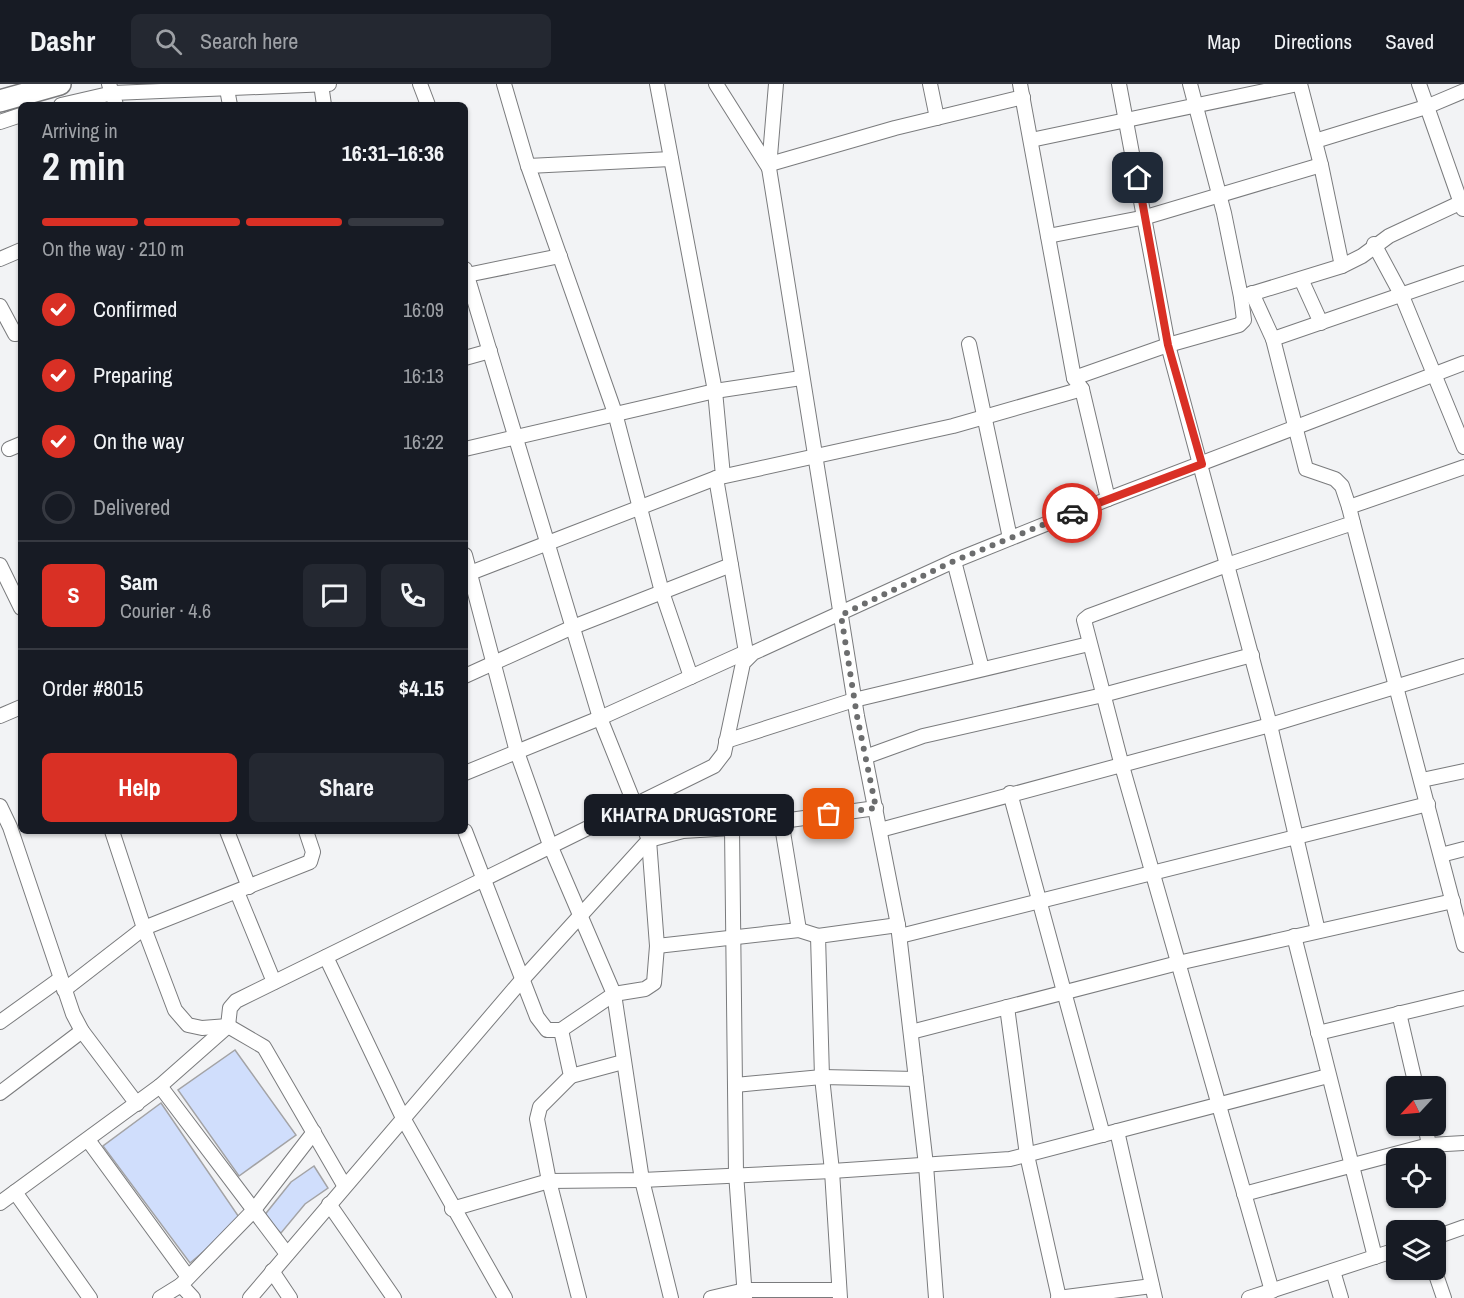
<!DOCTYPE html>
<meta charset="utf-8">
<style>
:root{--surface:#171b24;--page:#242831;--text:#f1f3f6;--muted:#9ea1a6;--line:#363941;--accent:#d93025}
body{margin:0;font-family:"Archivo Narrow",sans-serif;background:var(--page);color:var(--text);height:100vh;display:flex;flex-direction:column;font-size:22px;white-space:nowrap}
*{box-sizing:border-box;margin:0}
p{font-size:20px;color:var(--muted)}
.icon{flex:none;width:33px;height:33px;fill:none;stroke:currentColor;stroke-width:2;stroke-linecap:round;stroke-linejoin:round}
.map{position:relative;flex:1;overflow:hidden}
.drawer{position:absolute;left:18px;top:18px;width:450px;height:732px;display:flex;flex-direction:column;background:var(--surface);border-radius:9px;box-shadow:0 2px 4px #0004}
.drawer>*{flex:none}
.needle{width:39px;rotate:244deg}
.tools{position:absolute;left:1386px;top:992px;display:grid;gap:12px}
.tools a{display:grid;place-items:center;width:60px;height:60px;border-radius:9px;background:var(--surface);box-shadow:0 2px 4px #0004;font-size:30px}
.pin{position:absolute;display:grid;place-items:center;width:51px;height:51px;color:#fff;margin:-26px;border-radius:12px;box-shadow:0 3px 9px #0006}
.courier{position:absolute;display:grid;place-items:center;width:60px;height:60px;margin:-30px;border:4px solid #d93025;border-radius:50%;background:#fff;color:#222;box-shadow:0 2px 8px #0007}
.bubble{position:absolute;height:42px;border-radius:9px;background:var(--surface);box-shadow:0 2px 4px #0004;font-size:20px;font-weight:800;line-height:42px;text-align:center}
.summary em{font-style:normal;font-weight:800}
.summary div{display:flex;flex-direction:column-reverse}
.summary{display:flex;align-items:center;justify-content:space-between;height:102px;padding:0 24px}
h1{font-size:39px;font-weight:800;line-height:45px}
.bar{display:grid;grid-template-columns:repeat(4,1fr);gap:9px 6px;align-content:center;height:72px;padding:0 24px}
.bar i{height:8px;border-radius:4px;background:var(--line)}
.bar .on{background:var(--accent)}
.bar p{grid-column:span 4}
.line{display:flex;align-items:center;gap:15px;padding:0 24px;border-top:2px solid var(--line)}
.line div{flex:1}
.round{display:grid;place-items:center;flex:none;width:63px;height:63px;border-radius:9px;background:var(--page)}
ol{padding:0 24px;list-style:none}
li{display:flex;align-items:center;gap:18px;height:66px}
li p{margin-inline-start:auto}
li .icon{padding:6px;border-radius:50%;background:var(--accent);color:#fff;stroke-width:4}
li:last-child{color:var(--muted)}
li i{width:33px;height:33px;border:3px solid var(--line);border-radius:50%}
.action{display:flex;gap:12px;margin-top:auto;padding:12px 24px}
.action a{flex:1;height:69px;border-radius:9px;background:var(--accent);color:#fff;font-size:24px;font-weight:800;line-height:69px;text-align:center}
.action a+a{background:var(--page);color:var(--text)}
header{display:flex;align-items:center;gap:36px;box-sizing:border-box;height:84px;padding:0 30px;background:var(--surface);border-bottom:2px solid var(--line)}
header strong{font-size:28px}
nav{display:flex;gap:33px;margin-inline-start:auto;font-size:21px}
.search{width:420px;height:54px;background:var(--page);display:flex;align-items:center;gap:15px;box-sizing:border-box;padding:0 21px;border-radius:9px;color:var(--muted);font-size:22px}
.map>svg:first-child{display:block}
.building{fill:#d0defc;stroke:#a3a3a5;stroke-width:1.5}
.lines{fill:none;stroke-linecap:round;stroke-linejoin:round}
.minor-casing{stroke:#7a7b7d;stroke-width:16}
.highway-casing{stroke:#7a7b7d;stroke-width:24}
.minor{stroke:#fff;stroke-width:14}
.highway{stroke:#fff;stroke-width:21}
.done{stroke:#6c6d6e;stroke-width:6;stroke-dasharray:0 10.8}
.route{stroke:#d93025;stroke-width:8}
</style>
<header>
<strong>Dashr</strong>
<div class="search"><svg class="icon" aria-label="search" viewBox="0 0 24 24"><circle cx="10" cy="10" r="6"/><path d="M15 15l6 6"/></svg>Search here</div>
<nav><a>Map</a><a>Directions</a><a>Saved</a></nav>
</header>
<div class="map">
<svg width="1464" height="1214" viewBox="0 0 1464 1214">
<rect width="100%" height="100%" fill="#f2f3f5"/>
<g class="building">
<path d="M235 966 296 1051 239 1092 178 1006Z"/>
<path d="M161 1019 241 1136 190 1179 103 1062Z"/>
<path d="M314 1082 328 1104 305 1120 281 1149 263 1133 291 1098Z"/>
</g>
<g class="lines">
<g class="minor-casing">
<g id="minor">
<path d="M109 0 116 21"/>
<path d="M226 0 230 21"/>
<path d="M321 0 324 21"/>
<path d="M420 0 428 21"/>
<path d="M504 0 528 82 615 329 662 508 691 593"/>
<path d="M657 0 715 307 723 392"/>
<path d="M716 0 769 84"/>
<path d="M776 0 769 84 857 632 898 841 926 1081 936 1214"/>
<path d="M930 0 937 34"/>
<path d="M1020 0 1074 294 1082 305 1108 415 1464 279"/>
<path d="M1119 0 1168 261 1270 641 1318 847"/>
<path d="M1190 0 1224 129 1241 213"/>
<path d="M1300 0 1321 81 1342 182"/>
<path d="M1419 0 1463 125"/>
<path d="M61 21 113 9 329 0"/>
<path d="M0 38 21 31"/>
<path d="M1031 56 1298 0"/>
<path d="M1315 57 1426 23 1464 7"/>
<path d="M770 80 895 44 1023 13"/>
<path d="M528 82 671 75"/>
<path d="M1048 152 1146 133 1321 81"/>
<path d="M1374 160 1402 212 1464 363"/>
<path d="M0 175 21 166"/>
<path d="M465 185 600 634 649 756 657 862 654 899 645 905 614 910 561 946H547L537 933 465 747"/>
<path d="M467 191 560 172"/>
<path d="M1301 195 1321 239"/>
<path d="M1252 209 1273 255 1464 189"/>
<path d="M0 222 15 250 21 249"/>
<path d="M1273 255 1306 385 1335 395 1342 402 1349 423"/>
<path d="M969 260 1010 454"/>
<path d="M465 274 490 267"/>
<path d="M1074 294 1168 261 1239 241 1244 236 1241 213 1342 182 1362 172 1389 152 1464 117"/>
<path d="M9 365 21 360"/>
<path d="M465 365 715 307 801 294"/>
<path d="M716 394 747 574"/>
<path d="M1353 439 1464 861"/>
<path d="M465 471 517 668 550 761 614 910 642 1096 671 1214"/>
<path d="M954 477 982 585"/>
<path d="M0 481 21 524"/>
<path d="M465 491 716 394 953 342 1082 305"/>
<path d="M465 592 573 543 731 481"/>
<path d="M0 632 21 623"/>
<path d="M726 657 854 616 1089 560"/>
<path d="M865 673 923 652 1103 611 1252 571"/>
<path d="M465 689 600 634 746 568"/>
<path d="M1422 696 1464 687"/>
<path d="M1010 709 1103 1051"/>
<path d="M0 722 10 743 73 930 82 947 137 1020"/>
<path d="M781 736 799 846"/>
<path d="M732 744 736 1089 745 1214"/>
<path d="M880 746 1270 641 1464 582"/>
<path d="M112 747 144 844 175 926 188 941 202 944 228 942 264 963 344 1101"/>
<path d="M227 747 249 803"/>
<path d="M1441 771 1464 765"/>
<path d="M237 808 274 898"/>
<path d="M900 852 1428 720"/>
<path d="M1294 852 1375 1173"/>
<path d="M657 862 799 846 818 852"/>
<path d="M326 873 403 1034 505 1214"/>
<path d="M64 906 144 844 310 778 313 768 306 747"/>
<path d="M1007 923 1027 1071 1059 1214"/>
<path d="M1399 929 1416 1002"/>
<path d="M0 938 60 895"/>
<path d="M561 946 571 992 540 1023 537 1035 549 1097 579 1214"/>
<path d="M911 948 1178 879 1453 817"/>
<path d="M1318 949 1464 914"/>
<path d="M571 992 623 978"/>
<path d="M735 1001 822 993 916 995"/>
<path d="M160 1002 287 1170"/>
<path d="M0 1009 82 947"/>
<path d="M1425 1041 1429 1061"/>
<path d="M1117 1047 1155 1214"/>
<path d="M88 1056 188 1193"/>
<path d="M15 1108 90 1214"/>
<path d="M1244 1110 1429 1061 1464 1059"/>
<path d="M0 1119 160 1002 228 942 230 924 236 917 714 682 724 669 743 579 753 569 954 477 1108 415"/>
<path d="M329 1120 394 1214"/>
<path d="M452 1125 549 1097 642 1096 832 1087 1010 1075 1328 992"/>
<path d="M1436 1153 1464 1143"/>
<path d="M1434 1185 1444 1214"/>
<path d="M272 1187 290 1214"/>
<path d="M1333 1187 1341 1214"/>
<path d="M181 1201 253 1127 314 1048"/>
<path d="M1272 1207 1122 682 1084 536 1089 532 1227 481 1353 439 1349 423 1464 383"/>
<path d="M160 1214 181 1201 193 1214"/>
<path d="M250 1214 521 897 649 756 683 747 732 744 876 724"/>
<path d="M711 1214 745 1206H839"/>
<path d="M840 1214 832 1087 822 993 818 852 898 841"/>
<path d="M1058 1214 1152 1202"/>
<path d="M1249 1214 1396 1166"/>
</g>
</g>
<g class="highway-casing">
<path id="highway" d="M0 17 60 0"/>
</g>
<use href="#minor" class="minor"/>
<use href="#highway" class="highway"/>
</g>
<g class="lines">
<path class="done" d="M829 730 876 724 857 632 841 531 954 477 1072 429"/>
<path class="route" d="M1072 429 1202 380 1168 261 1138 94"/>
</g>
</svg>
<div class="tools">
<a><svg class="needle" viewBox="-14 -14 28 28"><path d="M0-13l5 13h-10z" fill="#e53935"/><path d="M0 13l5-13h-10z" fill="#9ea1a6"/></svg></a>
<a><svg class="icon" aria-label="locate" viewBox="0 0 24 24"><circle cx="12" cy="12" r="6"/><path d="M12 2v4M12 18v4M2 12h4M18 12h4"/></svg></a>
<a><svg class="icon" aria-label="layers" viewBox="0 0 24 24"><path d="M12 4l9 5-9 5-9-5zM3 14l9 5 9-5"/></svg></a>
</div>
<div class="pin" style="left:829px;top:730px;background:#ea580c"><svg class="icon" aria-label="bag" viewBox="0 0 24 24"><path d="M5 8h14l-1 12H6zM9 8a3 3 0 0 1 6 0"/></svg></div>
<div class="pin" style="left:1138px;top:94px;background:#1f2937"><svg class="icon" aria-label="home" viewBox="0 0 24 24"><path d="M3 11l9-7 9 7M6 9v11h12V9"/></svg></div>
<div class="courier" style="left:1072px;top:429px"><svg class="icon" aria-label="car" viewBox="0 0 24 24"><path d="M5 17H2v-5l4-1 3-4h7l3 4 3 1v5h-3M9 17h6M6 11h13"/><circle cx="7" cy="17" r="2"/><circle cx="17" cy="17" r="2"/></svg></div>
<div class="bubble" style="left:584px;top:710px;width:210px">KHATRA DRUGSTORE</div>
<section class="drawer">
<div class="summary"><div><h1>2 min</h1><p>Arriving in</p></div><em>16:31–16:36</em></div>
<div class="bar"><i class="on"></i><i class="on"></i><i class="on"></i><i></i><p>On the way · 210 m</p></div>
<ol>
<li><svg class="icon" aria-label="check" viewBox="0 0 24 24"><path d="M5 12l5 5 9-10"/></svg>Confirmed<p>16:09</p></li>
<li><svg class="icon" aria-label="check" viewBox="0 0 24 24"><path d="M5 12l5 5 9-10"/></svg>Preparing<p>16:13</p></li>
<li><svg class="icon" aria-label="check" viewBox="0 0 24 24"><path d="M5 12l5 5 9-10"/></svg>On the way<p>16:22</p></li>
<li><i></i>Delivered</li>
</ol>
<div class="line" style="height:108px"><b class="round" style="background:var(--accent);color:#fff">S</b><div><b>Sam</b><p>Courier · 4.6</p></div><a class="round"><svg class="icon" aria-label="chat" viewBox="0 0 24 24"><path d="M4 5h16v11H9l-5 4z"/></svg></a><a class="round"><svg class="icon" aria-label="phone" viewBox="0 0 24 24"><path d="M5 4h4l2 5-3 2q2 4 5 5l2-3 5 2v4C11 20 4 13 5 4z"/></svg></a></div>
<div class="line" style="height:78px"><div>Order #8015</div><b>$4.15</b></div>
<div class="action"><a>Help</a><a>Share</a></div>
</section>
</div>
